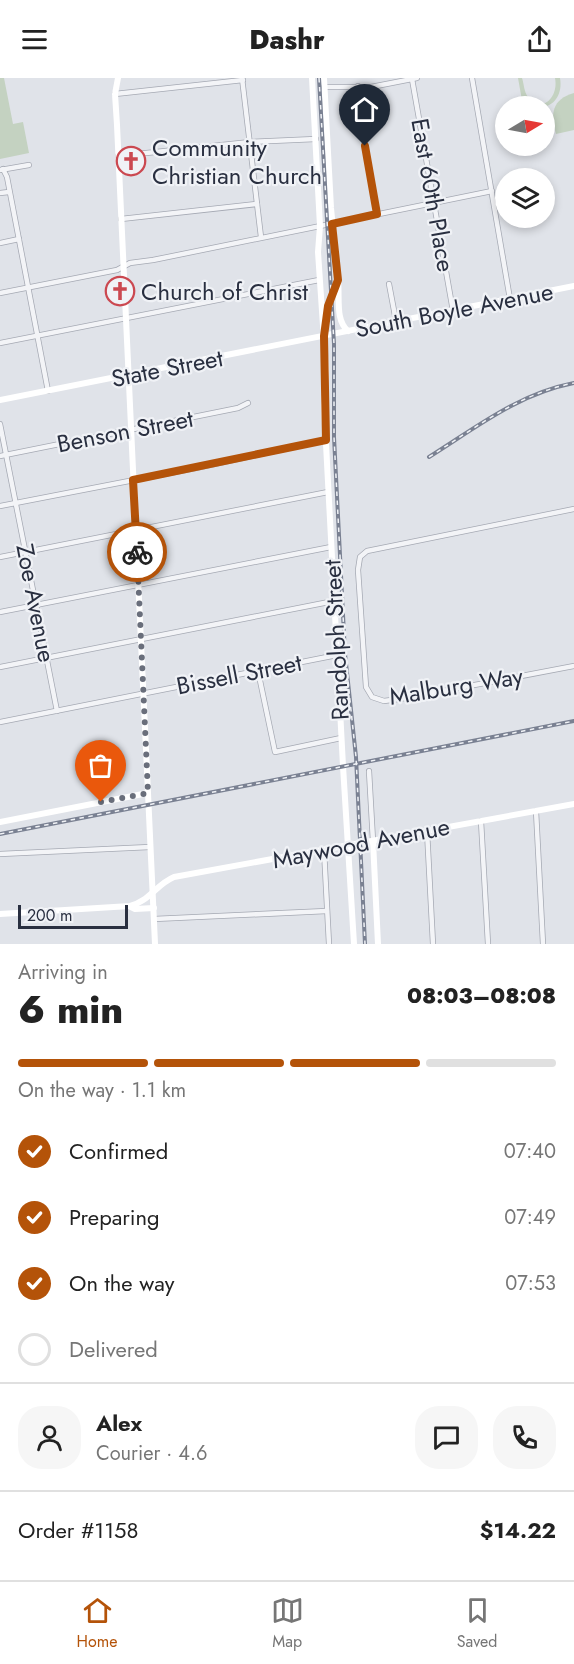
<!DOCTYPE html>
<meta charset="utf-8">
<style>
:root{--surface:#fff;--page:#f6f6f6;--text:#222;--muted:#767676;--line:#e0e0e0;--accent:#b45309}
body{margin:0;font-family:Jost,sans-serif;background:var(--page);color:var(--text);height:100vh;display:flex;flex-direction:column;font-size:22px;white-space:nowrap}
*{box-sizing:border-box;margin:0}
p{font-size:20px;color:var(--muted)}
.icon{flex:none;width:33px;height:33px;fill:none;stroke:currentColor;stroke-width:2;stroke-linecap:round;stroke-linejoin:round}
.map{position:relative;height:866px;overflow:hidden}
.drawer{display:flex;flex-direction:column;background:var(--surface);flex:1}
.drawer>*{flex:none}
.needle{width:39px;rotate:80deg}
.buttons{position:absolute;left:495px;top:18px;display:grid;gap:12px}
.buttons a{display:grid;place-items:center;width:60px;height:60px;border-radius:50%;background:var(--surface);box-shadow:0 3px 9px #0003;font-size:30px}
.scale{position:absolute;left:18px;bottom:15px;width:110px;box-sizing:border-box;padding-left:6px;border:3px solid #292f40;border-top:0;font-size:16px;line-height:21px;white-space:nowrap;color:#292f40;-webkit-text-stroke:4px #f0f2f6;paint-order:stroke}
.pin{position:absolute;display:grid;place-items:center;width:51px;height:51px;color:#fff;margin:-62px -26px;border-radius:50% 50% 50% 0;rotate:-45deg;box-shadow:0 0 6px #0007}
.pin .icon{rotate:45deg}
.courier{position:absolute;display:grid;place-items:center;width:60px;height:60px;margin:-30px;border:4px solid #b45309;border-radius:50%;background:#fff;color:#222;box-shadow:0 2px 8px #0007}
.headline em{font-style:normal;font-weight:800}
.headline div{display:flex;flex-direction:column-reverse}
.headline{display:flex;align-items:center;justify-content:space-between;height:102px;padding:0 18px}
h1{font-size:39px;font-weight:800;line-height:45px}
.bar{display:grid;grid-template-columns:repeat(4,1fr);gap:9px 6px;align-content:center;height:72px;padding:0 18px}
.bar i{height:8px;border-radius:4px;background:var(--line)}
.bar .selected{background:var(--accent)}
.bar p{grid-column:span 4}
.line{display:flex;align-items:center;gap:15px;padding:0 18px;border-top:2px solid var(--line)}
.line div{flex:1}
.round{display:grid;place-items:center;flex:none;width:63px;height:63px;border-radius:24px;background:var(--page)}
ol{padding:0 18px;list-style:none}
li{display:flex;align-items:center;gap:18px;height:66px}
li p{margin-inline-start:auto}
li .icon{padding:6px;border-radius:50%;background:var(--accent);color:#fff;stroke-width:4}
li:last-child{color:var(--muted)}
li i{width:33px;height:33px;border:3px solid var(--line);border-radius:50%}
header{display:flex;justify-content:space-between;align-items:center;height:78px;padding:0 18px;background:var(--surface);font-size:27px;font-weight:800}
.dock{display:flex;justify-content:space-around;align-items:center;height:84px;border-top:2px solid var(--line);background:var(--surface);font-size:16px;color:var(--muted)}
.dock a{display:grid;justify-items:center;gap:3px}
.dock .selected{color:var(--accent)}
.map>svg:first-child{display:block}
.green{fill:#c4d2c1}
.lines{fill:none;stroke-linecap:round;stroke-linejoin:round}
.street-casing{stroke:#a5a9b3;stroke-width:6}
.street{stroke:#f3f4f7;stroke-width:4.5}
.secondary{stroke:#fff;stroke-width:6}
.rail-casing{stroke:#7a8192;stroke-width:4}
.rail{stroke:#f0f2f6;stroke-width:1.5;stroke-dasharray:4.5;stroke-linecap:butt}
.done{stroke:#696e7b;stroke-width:6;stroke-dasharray:0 10.8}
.route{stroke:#b45309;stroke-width:8}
.labels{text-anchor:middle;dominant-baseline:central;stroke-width:4.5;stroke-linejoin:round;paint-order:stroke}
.poi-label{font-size:24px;fill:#292f40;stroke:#f0f2f6;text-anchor:start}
.street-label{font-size:24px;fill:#292f40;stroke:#f0f2f6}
</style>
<header><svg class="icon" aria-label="menu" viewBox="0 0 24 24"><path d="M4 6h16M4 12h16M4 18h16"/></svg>Dashr<svg class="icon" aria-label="share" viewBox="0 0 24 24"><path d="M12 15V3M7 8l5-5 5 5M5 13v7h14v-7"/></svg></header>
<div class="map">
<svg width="574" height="866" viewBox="0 0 574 866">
<rect width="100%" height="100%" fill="#e0e3e9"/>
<g class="green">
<path d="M0 0H4L13 46 23 44 29 75 0 81Z"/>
<path d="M518 0H522C524 6 524 14 528 19 541 36 559 20 555 0H560C564 21 547 37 527 25V28H523Z"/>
<path d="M574 15V52L556 56C550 36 552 21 574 15Z"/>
</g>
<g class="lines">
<g class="street-casing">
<g id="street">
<path d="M242 0 261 159"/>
<path d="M472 0 510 221"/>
<path d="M412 1 453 233"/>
<path d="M358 8 359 32 377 136"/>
<path d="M324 9H371L417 0"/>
<path d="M115 16 243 2"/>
<path d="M118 78 250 64 316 61"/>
<path d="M3 91 7 99 48 313"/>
<path d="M0 92 29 87"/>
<path d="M0 115 9 114"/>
<path d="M121 141 257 126"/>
<path d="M0 165 19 161"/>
<path d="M389 206 396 243"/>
<path d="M0 215 117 192 130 185 153 182 492 113"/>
<path d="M0 265 319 202"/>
<path d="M0 346 57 633"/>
<path d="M0 378 238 330 248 325"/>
<path d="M0 428 196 390 326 362"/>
<path d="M574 431 367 473 360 479 358 492 366 609 372 619 384 623 406 620 574 588"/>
<path d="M0 479 328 414"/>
<path d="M0 534 331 469"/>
<path d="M0 589 334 523"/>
<path d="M258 593 275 674 341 660"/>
<path d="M0 644 337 577"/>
<path d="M369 693 373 763"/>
<path d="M536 733 543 866"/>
<path d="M481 743 488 866"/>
<path d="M427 753 433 866"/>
<path d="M324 772 329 866"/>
<path d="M0 776 150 769"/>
<path d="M154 841 327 833"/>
</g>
</g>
<use href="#street" class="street"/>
<g class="secondary">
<path d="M118 0 115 16 117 47 155 866"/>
<path d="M312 0 320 148 318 174 326 292 324 328 343 688 354 866"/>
<path d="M324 0 331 130 338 202 328 228 324 258"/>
<path d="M338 203C340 220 335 242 348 253"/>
<path d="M0 322 574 208"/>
<path d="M0 744 148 715"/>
<path d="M373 763 378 866"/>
<path d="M131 829 135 831 154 830"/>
<path d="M0 836 130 828C148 824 157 806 174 799L574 726"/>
</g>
<g class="rail-casing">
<g id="rail">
<path d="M319 0 334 266V359L345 576 356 679 365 866"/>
<path d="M429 379C477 349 518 316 574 305"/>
<path d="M0 756 574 643"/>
</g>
</g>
<use href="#rail" class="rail"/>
</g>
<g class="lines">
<path class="done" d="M101 724 148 715 137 474"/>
<path class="route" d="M137 474 133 402 326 362 324 258 328 228 338 202 332 146 377 136 365 68"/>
</g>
<defs>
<g id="church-ring" transform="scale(1.5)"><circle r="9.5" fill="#f0f2f6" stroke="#cb4850" stroke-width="1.5"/><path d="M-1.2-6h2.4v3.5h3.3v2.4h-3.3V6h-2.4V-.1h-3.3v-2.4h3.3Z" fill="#cb4850"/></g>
</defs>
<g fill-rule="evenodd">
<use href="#church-ring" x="131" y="83"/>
<use href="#church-ring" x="120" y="213"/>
</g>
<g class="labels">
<g class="poi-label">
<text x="152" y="69">Community<tspan x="152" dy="28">Christian Church</tspan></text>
<text x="141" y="213">Church of Christ</text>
</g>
<g class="street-label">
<text transform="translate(433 117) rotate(80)">East 60th Place</text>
<text transform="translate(454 232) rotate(-11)">South Boyle Avenue</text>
<text transform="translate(167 290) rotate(-11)">State Street</text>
<text transform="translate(125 353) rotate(-11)">Benson Street</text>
<text transform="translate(36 525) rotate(79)">Zoe Avenue</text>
<text transform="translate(336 562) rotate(-93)">Randolph Street</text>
<text transform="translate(239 596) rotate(-11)">Bissell Street</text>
<text transform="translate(456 608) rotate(-9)">Malburg Way</text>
<text transform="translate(361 765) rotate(-11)">Maywood Avenue</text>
</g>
</g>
</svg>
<div class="buttons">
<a><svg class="needle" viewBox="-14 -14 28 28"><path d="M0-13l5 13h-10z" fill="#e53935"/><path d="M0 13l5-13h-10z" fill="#767676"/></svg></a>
<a><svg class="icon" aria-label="layers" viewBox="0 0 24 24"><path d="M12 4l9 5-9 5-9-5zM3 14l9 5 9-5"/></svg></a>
</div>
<div class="scale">200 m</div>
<div class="pin" style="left:101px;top:724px;background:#ea580c"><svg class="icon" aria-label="bag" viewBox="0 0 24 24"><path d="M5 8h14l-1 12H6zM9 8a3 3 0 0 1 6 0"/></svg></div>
<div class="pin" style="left:365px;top:68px;background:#1f2937"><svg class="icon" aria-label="home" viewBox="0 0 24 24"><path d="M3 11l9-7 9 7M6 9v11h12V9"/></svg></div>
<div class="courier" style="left:137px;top:474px"><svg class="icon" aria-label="bike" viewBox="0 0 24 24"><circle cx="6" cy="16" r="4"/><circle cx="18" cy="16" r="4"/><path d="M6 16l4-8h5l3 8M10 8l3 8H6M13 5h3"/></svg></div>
</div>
<section class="drawer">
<div class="headline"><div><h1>6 min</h1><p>Arriving in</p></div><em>08:03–08:08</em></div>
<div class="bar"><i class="selected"></i><i class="selected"></i><i class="selected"></i><i></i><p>On the way · 1.1 km</p></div>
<ol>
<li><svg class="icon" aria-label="check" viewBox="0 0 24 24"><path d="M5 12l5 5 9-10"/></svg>Confirmed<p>07:40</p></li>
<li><svg class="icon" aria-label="check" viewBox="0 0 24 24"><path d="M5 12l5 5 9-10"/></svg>Preparing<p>07:49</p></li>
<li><svg class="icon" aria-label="check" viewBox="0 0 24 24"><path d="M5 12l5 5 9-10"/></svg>On the way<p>07:53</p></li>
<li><i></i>Delivered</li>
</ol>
<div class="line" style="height:108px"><a class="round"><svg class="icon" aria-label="person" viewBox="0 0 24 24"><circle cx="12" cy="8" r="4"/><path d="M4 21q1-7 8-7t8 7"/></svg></a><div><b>Alex</b><p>Courier · 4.6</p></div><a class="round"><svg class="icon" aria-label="chat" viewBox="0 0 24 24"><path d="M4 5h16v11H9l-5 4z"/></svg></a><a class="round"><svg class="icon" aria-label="phone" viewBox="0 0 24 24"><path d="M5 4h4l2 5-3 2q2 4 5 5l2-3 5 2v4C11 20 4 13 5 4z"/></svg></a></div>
<div class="line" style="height:78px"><div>Order #1158</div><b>$14.22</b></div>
</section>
<nav class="dock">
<a class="selected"><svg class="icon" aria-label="home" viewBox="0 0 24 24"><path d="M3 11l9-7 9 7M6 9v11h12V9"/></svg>Home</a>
<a><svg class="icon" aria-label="map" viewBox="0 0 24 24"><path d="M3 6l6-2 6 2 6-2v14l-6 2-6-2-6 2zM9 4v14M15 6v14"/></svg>Map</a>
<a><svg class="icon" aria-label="saved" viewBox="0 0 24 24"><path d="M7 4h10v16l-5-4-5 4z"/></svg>Saved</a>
</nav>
